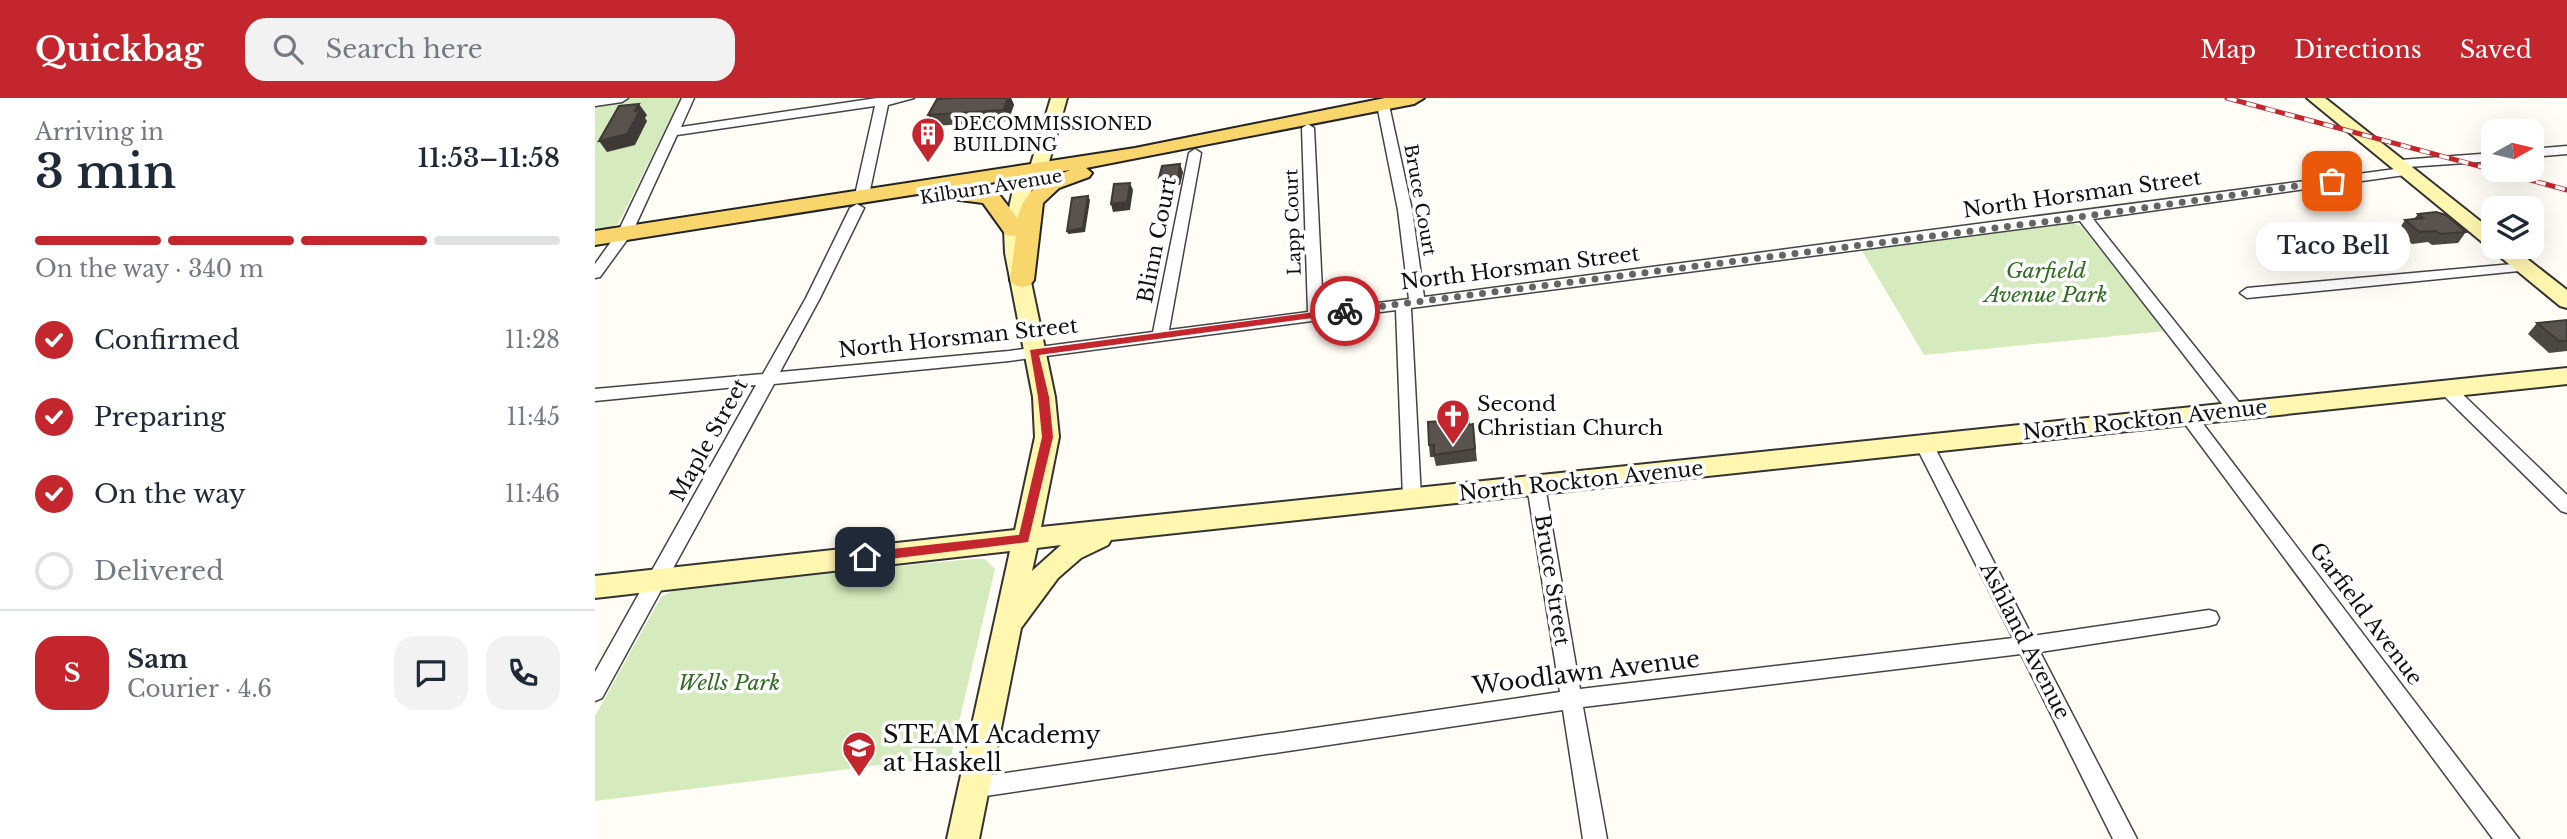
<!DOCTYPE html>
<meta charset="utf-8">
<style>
:root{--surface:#fff;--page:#f2f2f3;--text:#1f2937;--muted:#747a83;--line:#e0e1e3;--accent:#c4262e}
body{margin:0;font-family:"Libre Baskerville",serif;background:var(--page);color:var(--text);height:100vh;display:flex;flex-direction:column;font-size:26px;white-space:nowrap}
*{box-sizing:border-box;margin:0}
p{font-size:23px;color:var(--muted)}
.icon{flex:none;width:38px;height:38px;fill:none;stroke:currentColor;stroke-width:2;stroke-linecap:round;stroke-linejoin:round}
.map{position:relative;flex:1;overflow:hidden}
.details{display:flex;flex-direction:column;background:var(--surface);width:595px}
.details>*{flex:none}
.needle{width:46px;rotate:82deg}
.controls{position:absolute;left:1886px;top:21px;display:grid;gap:14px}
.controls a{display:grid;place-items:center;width:63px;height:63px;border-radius:14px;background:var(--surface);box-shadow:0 7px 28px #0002;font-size:35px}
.pin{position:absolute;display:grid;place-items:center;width:60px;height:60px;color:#fff;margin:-30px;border-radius:14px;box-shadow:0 4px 10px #0006}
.courier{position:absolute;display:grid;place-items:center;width:70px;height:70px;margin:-35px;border:5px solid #c4262e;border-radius:50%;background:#fff;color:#222;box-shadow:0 2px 9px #0007}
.bubble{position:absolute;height:49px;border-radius:21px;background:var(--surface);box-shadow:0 7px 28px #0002;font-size:23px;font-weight:600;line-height:49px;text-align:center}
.summary em{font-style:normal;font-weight:600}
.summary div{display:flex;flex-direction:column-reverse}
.summary{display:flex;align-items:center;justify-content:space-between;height:119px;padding:0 35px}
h1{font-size:46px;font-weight:600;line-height:52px}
.bar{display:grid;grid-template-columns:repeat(4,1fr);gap:10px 7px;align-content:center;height:84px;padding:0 35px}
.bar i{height:9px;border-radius:5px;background:var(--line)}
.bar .active{background:var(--accent)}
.bar p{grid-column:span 4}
.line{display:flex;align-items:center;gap:18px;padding:0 35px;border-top:2px solid var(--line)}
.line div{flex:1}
.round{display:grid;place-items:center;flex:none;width:74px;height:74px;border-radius:21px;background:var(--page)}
ol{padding:0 35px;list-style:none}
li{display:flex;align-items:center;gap:21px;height:77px}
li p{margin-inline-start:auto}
li .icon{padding:7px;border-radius:50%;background:var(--accent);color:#fff;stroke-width:4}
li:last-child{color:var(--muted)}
li i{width:38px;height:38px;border:4px solid var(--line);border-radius:50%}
header{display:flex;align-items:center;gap:42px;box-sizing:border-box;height:98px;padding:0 35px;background:var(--accent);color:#fff}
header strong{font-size:33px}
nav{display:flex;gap:38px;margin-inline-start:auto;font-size:24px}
.search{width:490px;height:63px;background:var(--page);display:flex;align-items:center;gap:18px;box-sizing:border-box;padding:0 24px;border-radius:21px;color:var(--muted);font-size:26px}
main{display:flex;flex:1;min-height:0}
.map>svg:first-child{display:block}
.green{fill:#d5ebbd}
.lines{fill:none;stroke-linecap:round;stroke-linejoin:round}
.street-casing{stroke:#444;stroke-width:3}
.secondary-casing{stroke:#333;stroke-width:4}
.primary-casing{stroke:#222;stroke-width:4}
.street{fill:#fff;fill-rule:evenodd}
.secondary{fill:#fff6b0;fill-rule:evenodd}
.primary{fill:#f9d66b;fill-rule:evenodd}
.rail-casing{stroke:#c4262e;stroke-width:5}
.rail{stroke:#fff;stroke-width:3.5;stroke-dasharray:10;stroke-linecap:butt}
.wall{fill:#4d4742}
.shaded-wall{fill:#3f3936}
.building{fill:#5a524d;stroke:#3f3936;stroke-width:2}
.route{fill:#c4262e}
.done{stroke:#646461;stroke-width:7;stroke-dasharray:0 12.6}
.labels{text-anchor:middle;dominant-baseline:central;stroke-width:7;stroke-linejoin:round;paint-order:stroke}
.far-poi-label{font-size:18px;fill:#111;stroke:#fff;text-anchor:start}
.far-street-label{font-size:18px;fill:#111;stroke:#fff}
.street-label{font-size:21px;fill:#111;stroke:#fff}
.park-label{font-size:21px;font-style:italic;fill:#2f6b1f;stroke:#fff}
.poi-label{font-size:21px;fill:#111;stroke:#fff;text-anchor:start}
.near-street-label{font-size:24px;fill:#111;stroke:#fff}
.near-poi-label{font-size:24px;fill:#111;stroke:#fff;text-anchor:start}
</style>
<header>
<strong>Quickbag</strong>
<div class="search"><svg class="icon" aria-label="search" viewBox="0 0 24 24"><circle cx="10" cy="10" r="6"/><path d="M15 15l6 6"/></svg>Search here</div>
<nav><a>Map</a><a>Directions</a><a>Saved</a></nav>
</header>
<main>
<section class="details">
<div class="summary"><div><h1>3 min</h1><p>Arriving in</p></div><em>11:53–11:58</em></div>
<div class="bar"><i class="active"></i><i class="active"></i><i class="active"></i><i></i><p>On the way · 340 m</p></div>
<ol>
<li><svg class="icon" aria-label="check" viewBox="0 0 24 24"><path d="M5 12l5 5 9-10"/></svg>Confirmed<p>11:28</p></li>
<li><svg class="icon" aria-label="check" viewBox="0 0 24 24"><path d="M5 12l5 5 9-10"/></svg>Preparing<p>11:45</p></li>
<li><svg class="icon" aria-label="check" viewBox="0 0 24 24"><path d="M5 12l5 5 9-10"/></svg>On the way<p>11:46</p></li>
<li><i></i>Delivered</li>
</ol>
<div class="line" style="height:126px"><b class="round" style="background:var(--accent);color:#fff">S</b><div><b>Sam</b><p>Courier · 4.6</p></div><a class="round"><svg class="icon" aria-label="chat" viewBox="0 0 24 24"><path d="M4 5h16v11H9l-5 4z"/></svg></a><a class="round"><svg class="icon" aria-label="phone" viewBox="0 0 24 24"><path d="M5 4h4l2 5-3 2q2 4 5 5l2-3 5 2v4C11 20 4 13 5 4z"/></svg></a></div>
</section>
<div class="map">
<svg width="1972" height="741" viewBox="0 0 1972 741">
<rect width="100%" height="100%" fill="#fffdf5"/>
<g class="green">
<path d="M0 0H86L23 126 0 136Z"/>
<path d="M1474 124 1486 128 1570 233 1329 257 1266 151Z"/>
<path d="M378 461H390L400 471 356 658 0 703V618L66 499 85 489Z"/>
</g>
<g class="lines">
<g class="street-casing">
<g id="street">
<path d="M0 0H33L27 4 0 8Z"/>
<path d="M87 0H99L86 29 282 0H319L293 7 274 97 267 101 260 97 280 8 82 37 37 135 5 179 0 180V166L23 134Z"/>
<path d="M788 3 794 7 817 112 829 199 1808 70 1799 66 1805 62 1899 55V63L1813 69 1819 73 1817 76 1498 121 1647 308 1649 312 1641 318 1635 316 1485 123 816 210 826 400 823 405H811L808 400 801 212 414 263 179 286 7 600 0 603V574L161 287 0 303V291L168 276 211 200 255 110 262 106 269 110 225 200 185 274 414 253 558 234 594 55 600 51 606 55 574 232 713 214 707 30 713 26 719 30 728 212 814 201 803 112 782 7Z"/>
<path d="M1972 48V56L1937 59V51Z"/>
<path d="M1929 165 1934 166 1936 169 1934 172 1652 200 1645 195 1652 190Z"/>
<path d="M1851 284 1857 286 1972 397V415L1966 413 1845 294 1843 290Z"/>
<path d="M1593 312 1599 314 1924 741H1898L1587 322 1585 318Z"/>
<path d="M1329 340 1338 346 1437 538 1614 512 1621 514 1624 520 1621 526 1614 528 1445 554 1542 741H1518L1426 556 988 609 1012 741H988L968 612 377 700 369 697 366 690 369 683 377 680 965 594 932 388 935 383H947L950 388 985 591 1418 540 1320 346Z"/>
</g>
</g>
<g class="secondary-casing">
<g id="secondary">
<path d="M456 0H472L452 71 438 85 429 132 430 155 460 299 464 339 446 429 1972 270V286L516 442 513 447 486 460 463 480 426 530 384 741H352L415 453 0 500V478L420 432 440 339 438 299 410 155 409 132 420 83 435 69ZM466 447 437 473 442 450Z"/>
<path d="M1712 0H1730L1899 134V149H1917L1972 192V210L1965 208Z"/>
</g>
</g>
<g class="primary-casing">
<path id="primary" d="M790 0H829L819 6 491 70 497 75 494 79 464 90 448 105 439 182 435 187 427 189 419 187 415 182 421 138 411 137 388 105 349 100 346 95 348 92 0 147V133L540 50ZM475 72C449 82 428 92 423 121L403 95 370 89Z"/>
</g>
<use href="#street" class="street"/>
<use href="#secondary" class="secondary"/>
<use href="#primary" class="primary"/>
<g class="rail-casing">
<path id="rail" d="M1632 0 1972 92"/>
</g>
<use href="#rail" class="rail"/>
</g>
<g class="wall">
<path d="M361 0H416L419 7 413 23 339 28 333 17Z"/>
<path d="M588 74 585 87 566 88 564 80Z"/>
<path d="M1823 116 1871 134 1863 145 1837 147 1833 144 1817 146 1803 133 1810 122 1819 121Z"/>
<path d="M1972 222V253L1954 255 1933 236 1942 225Z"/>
<path d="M878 326 882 363 841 368 839 359H835L834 347 874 327Z"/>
</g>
<g class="shaded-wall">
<path d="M413 0H416L419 7 413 23 408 12Z"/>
<path d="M44 6 52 17 50 20 52 23 40 47 12 54 4 43 40 13Z"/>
<path d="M585 66 588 74 585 87 583 79Z"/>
<path d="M535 85 538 92 535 112 518 114 516 106Z"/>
<path d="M493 98 495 102 490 134 473 136 472 133Z"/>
</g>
<g class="building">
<path d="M361 0H413L408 12 333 17 342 1Z"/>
<path d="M44 6 40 13 45 12 32 36 4 43 24 8Z"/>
<path d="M585 66 583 79 564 80 567 68Z"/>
<path d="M535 85 532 104 516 106 519 86Z"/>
<path d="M493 98 488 130 472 133 477 100Z"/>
<path d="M1841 114 1851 117 1871 134 1845 136 1841 133 1824 134 1810 122 1828 120 1823 116Z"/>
<path d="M1972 222V243H1964L1942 225Z"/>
<path d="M873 321 874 327 878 326 880 351 839 357V347H834L833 324Z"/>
</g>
<path class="route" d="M750 210 755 213 754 215 444 257 454 299 458 339 433 444 270 464 264 459 270 454 424 437 447 339 443 299 435 252Z"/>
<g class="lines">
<path class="done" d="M750 213 1463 122 1737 83"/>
</g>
<defs>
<g id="building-pin" transform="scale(1.75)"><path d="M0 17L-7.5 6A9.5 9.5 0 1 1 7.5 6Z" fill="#c4262e" stroke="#fff"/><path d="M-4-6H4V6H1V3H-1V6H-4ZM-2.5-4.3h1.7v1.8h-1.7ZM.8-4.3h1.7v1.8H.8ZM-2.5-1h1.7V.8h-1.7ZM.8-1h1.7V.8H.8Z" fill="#fff"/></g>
<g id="church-pin" transform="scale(1.75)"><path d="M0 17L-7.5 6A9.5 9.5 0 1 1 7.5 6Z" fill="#c4262e" stroke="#fff"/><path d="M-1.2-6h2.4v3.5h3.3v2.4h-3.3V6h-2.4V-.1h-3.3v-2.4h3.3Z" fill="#fff"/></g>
<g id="school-pin" transform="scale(1.75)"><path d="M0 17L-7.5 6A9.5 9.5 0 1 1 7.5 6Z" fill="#c4262e" stroke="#fff"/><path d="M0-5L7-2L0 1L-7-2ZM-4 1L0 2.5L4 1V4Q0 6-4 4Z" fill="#fff"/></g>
</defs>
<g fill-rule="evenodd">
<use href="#building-pin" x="333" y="36"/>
<use href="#church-pin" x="858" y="318"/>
<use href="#school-pin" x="264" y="650"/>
</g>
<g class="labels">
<g class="far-poi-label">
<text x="358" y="26">DECOMMISSIONED<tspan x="358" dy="21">BUILDING</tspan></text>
</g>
<g class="far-street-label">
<text transform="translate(396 89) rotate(-9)">Kilburn Avenue</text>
<text transform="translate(825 102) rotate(80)">Bruce Court</text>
<text transform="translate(698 124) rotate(-92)">Lapp Court</text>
</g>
<g class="street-label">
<text transform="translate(1487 96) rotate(-8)">North Horsman Street</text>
<text transform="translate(562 142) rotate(-79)">Blinn Court</text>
<text transform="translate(925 170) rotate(-7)">North Horsman Street</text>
<text transform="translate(363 240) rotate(-6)">North Horsman Street</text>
<text transform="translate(1550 322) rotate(-6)">North Rockton Avenue</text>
<text transform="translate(114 342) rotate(-61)">Maple Street</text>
<text transform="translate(986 383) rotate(-6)">North Rockton Avenue</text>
<text transform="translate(957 482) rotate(81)">Bruce Street</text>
<text transform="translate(1771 516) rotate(53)">Garfield Avenue</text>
<text transform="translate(1430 543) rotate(63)">Ashland Avenue</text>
</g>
<g class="park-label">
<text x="1451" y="173">Garfield<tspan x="1451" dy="24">Avenue Park</tspan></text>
<text x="134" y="585">Wells Park</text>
</g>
<g class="poi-label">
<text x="882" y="306">Second<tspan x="882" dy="24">Christian Church</tspan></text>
</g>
<g class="near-street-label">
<text transform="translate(991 574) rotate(-7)">Woodlawn Avenue</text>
</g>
<g class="near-poi-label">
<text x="288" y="636">STEAM Academy<tspan x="288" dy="28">at Haskell</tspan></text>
</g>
</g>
</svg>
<div class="controls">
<a><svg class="needle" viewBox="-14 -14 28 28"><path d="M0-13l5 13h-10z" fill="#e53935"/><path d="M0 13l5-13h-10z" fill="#747a83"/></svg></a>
<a><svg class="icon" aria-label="layers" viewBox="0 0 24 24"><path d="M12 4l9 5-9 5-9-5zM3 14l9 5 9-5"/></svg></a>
</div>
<div class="pin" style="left:1737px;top:83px;background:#ea580c"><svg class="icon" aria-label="bag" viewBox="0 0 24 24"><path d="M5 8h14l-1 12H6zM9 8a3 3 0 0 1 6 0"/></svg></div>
<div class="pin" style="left:270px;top:459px;background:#1f2937"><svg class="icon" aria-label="home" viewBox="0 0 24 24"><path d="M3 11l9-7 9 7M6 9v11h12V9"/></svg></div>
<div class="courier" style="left:750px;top:213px"><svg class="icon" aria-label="bike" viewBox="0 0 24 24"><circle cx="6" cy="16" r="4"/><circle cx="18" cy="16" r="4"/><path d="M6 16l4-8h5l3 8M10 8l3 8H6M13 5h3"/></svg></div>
<div class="bubble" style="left:1661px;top:124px;width:154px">Taco Bell</div>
</div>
</main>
